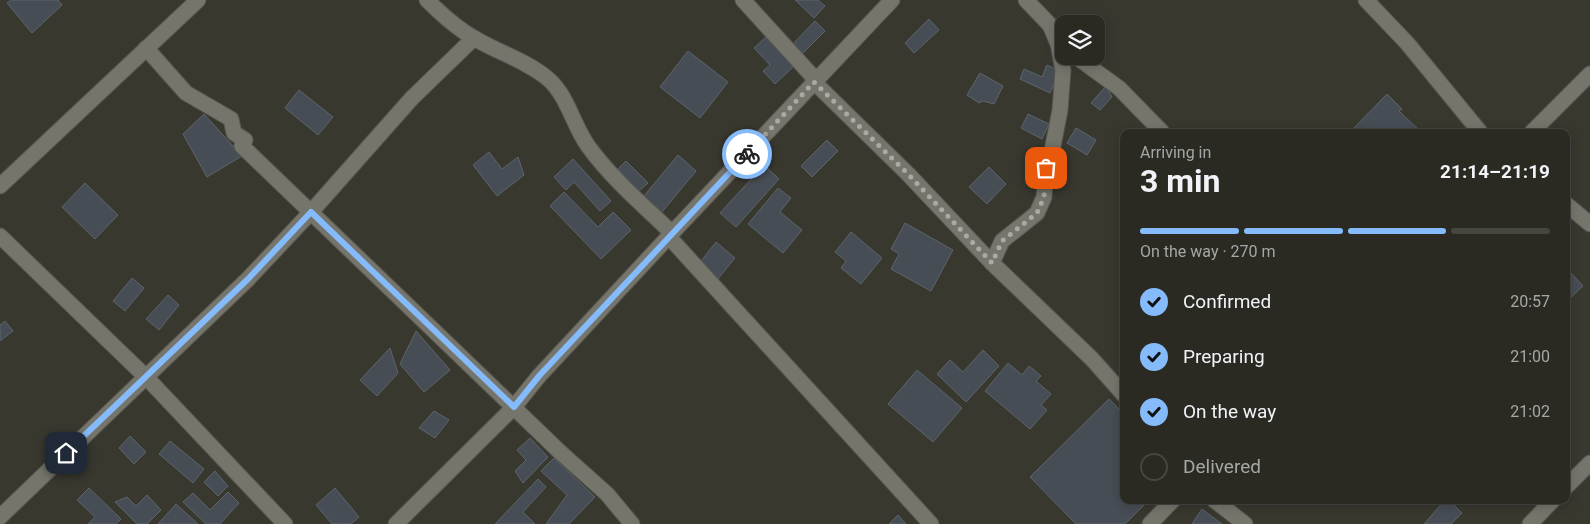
<!DOCTYPE html>
<meta charset="utf-8">
<style>
:root{--surface:#2a2a23;--page:#32322b;--text:#f1f3f6;--muted:#a5a7a6;--line:#464641;--accent:#85bbfb}
body{margin:0;font-family:Roboto,sans-serif;background:var(--page);color:var(--text);height:100vh;display:flex;flex-direction:column;font-size:19px;white-space:nowrap}
*{box-sizing:border-box;margin:0}
p{font-size:16px;color:var(--muted)}
.icon{flex:none;width:28px;height:28px;fill:none;stroke:currentColor;stroke-width:2;stroke-linecap:round;stroke-linejoin:round}
.map{position:relative;flex:1;overflow:hidden}
.drawer{position:absolute;left:1120px;top:129px;width:450px;height:375px;display:flex;flex-direction:column;background:var(--surface);border-radius:10px;box-shadow:0 2px 12px #0003,0 0 0 1px var(--line)}
.drawer>*{flex:none}
.tools{position:absolute;left:1055px;top:15px;display:grid;gap:10px}
.tools a{display:grid;place-items:center;width:50px;height:50px;border-radius:10px;background:var(--surface);box-shadow:0 2px 12px #0003,0 0 0 1px var(--line);font-size:25px}
.pin{position:absolute;display:grid;place-items:center;width:42px;height:42px;color:#fff;margin:-21px;border-radius:10px;box-shadow:0 2px 8px #0006}
.courier{position:absolute;display:grid;place-items:center;width:50px;height:50px;margin:-25px;border:4px solid #85bbfb;border-radius:50%;background:#fff;color:#222;box-shadow:0 1px 6px #0007}
.summary em{font-style:normal;font-weight:700}
.summary div{display:flex;flex-direction:column-reverse}
.summary{display:flex;align-items:center;justify-content:space-between;height:85px;padding:0 20px}
h1{font-size:32px;font-weight:700;line-height:38px}
.bar{display:grid;grid-template-columns:repeat(4,1fr);gap:8px 5px;align-content:center;height:60px;padding:0 20px}
.bar i{height:6px;border-radius:4px;background:var(--line)}
.bar .on{background:var(--accent)}
.bar p{grid-column:span 4}
ol{padding:0 20px;list-style:none}
li{display:flex;align-items:center;gap:15px;height:55px}
li p{margin-inline-start:auto}
li .icon{padding:5px;border-radius:50%;background:var(--accent);color:#111;stroke-width:4}
li:last-child{color:var(--muted)}
li i{width:28px;height:28px;border:2px solid var(--line);border-radius:50%}
.map>svg:first-child{display:block}
.building{fill:#474d54;stroke:#5d646c}
.lines{fill:none;stroke-linecap:round;stroke-linejoin:round}
.street-casing{stroke:#575750;stroke-width:17}
.secondary-casing{stroke:#575750;stroke-width:17}
.street{stroke:#75756c;stroke-width:15}
.secondary{stroke:#75756c;stroke-width:15}
.done{stroke:#aaaaa3;stroke-width:5;stroke-dasharray:0 9}
.route{stroke:#85bbfb;stroke-width:6}
</style>
<div class="map">
<svg width="1590" height="524" viewBox="0 0 1590 524">
<rect width="100%" height="100%" fill="#38382f"/>
<g class="building">
<path d="M11 0H58L62 5 32 33 7 3Z"/>
<path d="M795 0H818L825 6 814 18Z"/>
<path d="M929 19 939 30 914 53 905 43Z"/>
<path d="M815 21 825 31 801 55 791 46Z"/>
<path d="M767 36 795 65 775 84 763 71 770 65 754 48Z"/>
<path d="M688 51 728 82 700 118 660 87Z"/>
<path d="M1047 65 1060 71 1050 93 1020 79 1024 69 1042 77Z"/>
<path d="M980 73 1003 86 994 104 983 101 979 103 967 95Z"/>
<path d="M1106 86 1112 97 1100 110 1091 103Z"/>
<path d="M299 90 333 117 318 135 285 108Z"/>
<path d="M1387 94 1402 109 1399 111 1421 132H1350Z"/>
<path d="M204 114 242 156 207 177 183 134Z"/>
<path d="M1028 114 1049 124 1042 139 1021 128Z"/>
<path d="M1076 128 1096 140 1087 155 1067 143Z"/>
<path d="M827 140 838 151 812 177 801 166Z"/>
<path d="M489 152 502 169 518 157 524 175 497 196 473 165Z"/>
<path d="M678 155 696 171 662 212 644 196Z"/>
<path d="M573 159 611 201 600 211 574 182 566 190 554 177Z"/>
<path d="M626 161 648 183 639 191 618 169Z"/>
<path d="M764 165 779 179 736 227 720 213Z"/>
<path d="M989 167 1006 184 987 204 969 187Z"/>
<path d="M85 183 118 215 95 239 62 207Z"/>
<path d="M778 188 791 198 780 212 802 230 783 253 748 224Z"/>
<path d="M564 192 598 227 613 212 631 230 601 259 550 206Z"/>
<path d="M905 223 953 250 931 291 891 269 899 254 891 249Z"/>
<path d="M851 232 882 258 861 284 841 268 846 261 835 252Z"/>
<path d="M716 242 735 258 717 280 698 265Z"/>
<path d="M1571 273 1583 286 1567 301 1566 278Z"/>
<path d="M132 278 144 288 125 311 113 301Z"/>
<path d="M168 295 179 305 159 330 146 319Z"/>
<path d="M5 321 13 331 0 341V325Z"/>
<path d="M416 331 450 370 424 392 400 364Z"/>
<path d="M390 348 398 373 377 396 360 380Z"/>
<path d="M983 350 999 366 966 402 937 374 950 360 963 372Z"/>
<path d="M1008 363 1022 375 1029 366 1041 376 1036 381 1051 394 1041 405 1047 410 1030 429 985 391Z"/>
<path d="M917 370 962 408 933 442 888 404Z"/>
<path d="M1109 399 1124 414V500H1149L1125 524H1076L1030 477Z"/>
<path d="M434 411 449 420 435 438 419 428Z"/>
<path d="M130 436 146 452 134 464 119 448Z"/>
<path d="M530 438 548 457 523 483 515 471 526 460 517 450Z"/>
<path d="M170 441 204 469 193 483 159 454Z"/>
<path d="M554 458 595 497 569 524H546L567 495 541 471Z"/>
<path d="M215 471 228 486 218 496 204 482Z"/>
<path d="M538 479 546 487 523 512 535 524H495Z"/>
<path d="M89 488 121 519 116 524H88L95 517 77 500Z"/>
<path d="M335 488 359 517 351 524H332L316 505Z"/>
<path d="M228 492 239 503 220 524H206L183 502 193 493 210 510Z"/>
<path d="M147 495 161 510 147 524H137L115 502 127 497 136 506Z"/>
<path d="M1445 500H1449L1462 513 1451 524H1424Z"/>
<path d="M176 504 198 524H158Z"/>
<path d="M1202 509 1222 524H1192Z"/>
<path d="M898 515 906 524H889Z"/>
</g>
<g class="lines">
<g class="street-casing">
<g id="street">
<path d="M427 0C441 14 456 28 474 38 497 52 525 60 547 78 567 94 573 125 588 146 612 179 643 205 672 233"/>
<path d="M743 0 815 79"/>
<path d="M1366 0 1407 43 1480 132"/>
<path d="M146 48 186 93 231 119 234 133 245 140 242 146 560 452 607 494 632 524"/>
<path d="M1075 56 1119 88 1162 132"/>
<path d="M814 82 908 174 992 263 1092 359 1124 395"/>
<path d="M0 186 198 0"/>
<path d="M1566 204 1590 224"/>
<path d="M0 236 146 377 285 524"/>
<path d="M669 237 931 524"/>
<path d="M992 263 1002 241 1037 213 1044 197 1046 168 1052 151 1060 110 1063 70 1058 44 1050 25 1026 0"/>
<path d="M1566 487 1590 463"/>
<path d="M1214 500 1245 524"/>
<path d="M0 517 248 279 311 212 412 98 474 38"/>
<path d="M396 524 514 407 539 376 672 233 892 0"/>
<path d="M1530 524 1553 500"/>
</g>
</g>
<g class="secondary-casing">
<g id="secondary">
<path d="M1532 132 1590 74"/>
<path d="M1150 524 1173 500"/>
</g>
</g>
<use href="#street" class="street"/>
<use href="#secondary" class="secondary"/>
</g>
<g class="lines">
<path class="done" d="M747 154 814 82 908 174 992 263 1002 241 1037 213 1044 197 1046 168"/>
<path class="route" d="M66 453 248 279 311 212 514 407 539 376 747 154"/>
</g>
</svg>
<div class="tools">
<a><svg class="icon" aria-label="layers" viewBox="0 0 24 24"><path d="M12 4l9 5-9 5-9-5zM3 14l9 5 9-5"/></svg></a>
</div>
<div class="pin" style="left:1046px;top:168px;background:#ea580c"><svg class="icon" aria-label="bag" viewBox="0 0 24 24"><path d="M5 8h14l-1 12H6zM9 8a3 3 0 0 1 6 0"/></svg></div>
<div class="pin" style="left:66px;top:453px;background:#1f2937"><svg class="icon" aria-label="home" viewBox="0 0 24 24"><path d="M3 11l9-7 9 7M6 9v11h12V9"/></svg></div>
<div class="courier" style="left:747px;top:154px"><svg class="icon" aria-label="bike" viewBox="0 0 24 24"><circle cx="6" cy="16" r="4"/><circle cx="18" cy="16" r="4"/><path d="M6 16l4-8h5l3 8M10 8l3 8H6M13 5h3"/></svg></div>
<section class="drawer">
<div class="summary"><div><h1>3 min</h1><p>Arriving in</p></div><em>21:14–21:19</em></div>
<div class="bar"><i class="on"></i><i class="on"></i><i class="on"></i><i></i><p>On the way · 270 m</p></div>
<ol>
<li><svg class="icon" aria-label="check" viewBox="0 0 24 24"><path d="M5 12l5 5 9-10"/></svg>Confirmed<p>20:57</p></li>
<li><svg class="icon" aria-label="check" viewBox="0 0 24 24"><path d="M5 12l5 5 9-10"/></svg>Preparing<p>21:00</p></li>
<li><svg class="icon" aria-label="check" viewBox="0 0 24 24"><path d="M5 12l5 5 9-10"/></svg>On the way<p>21:02</p></li>
<li><i></i>Delivered</li>
</ol>
</section>
</div>
